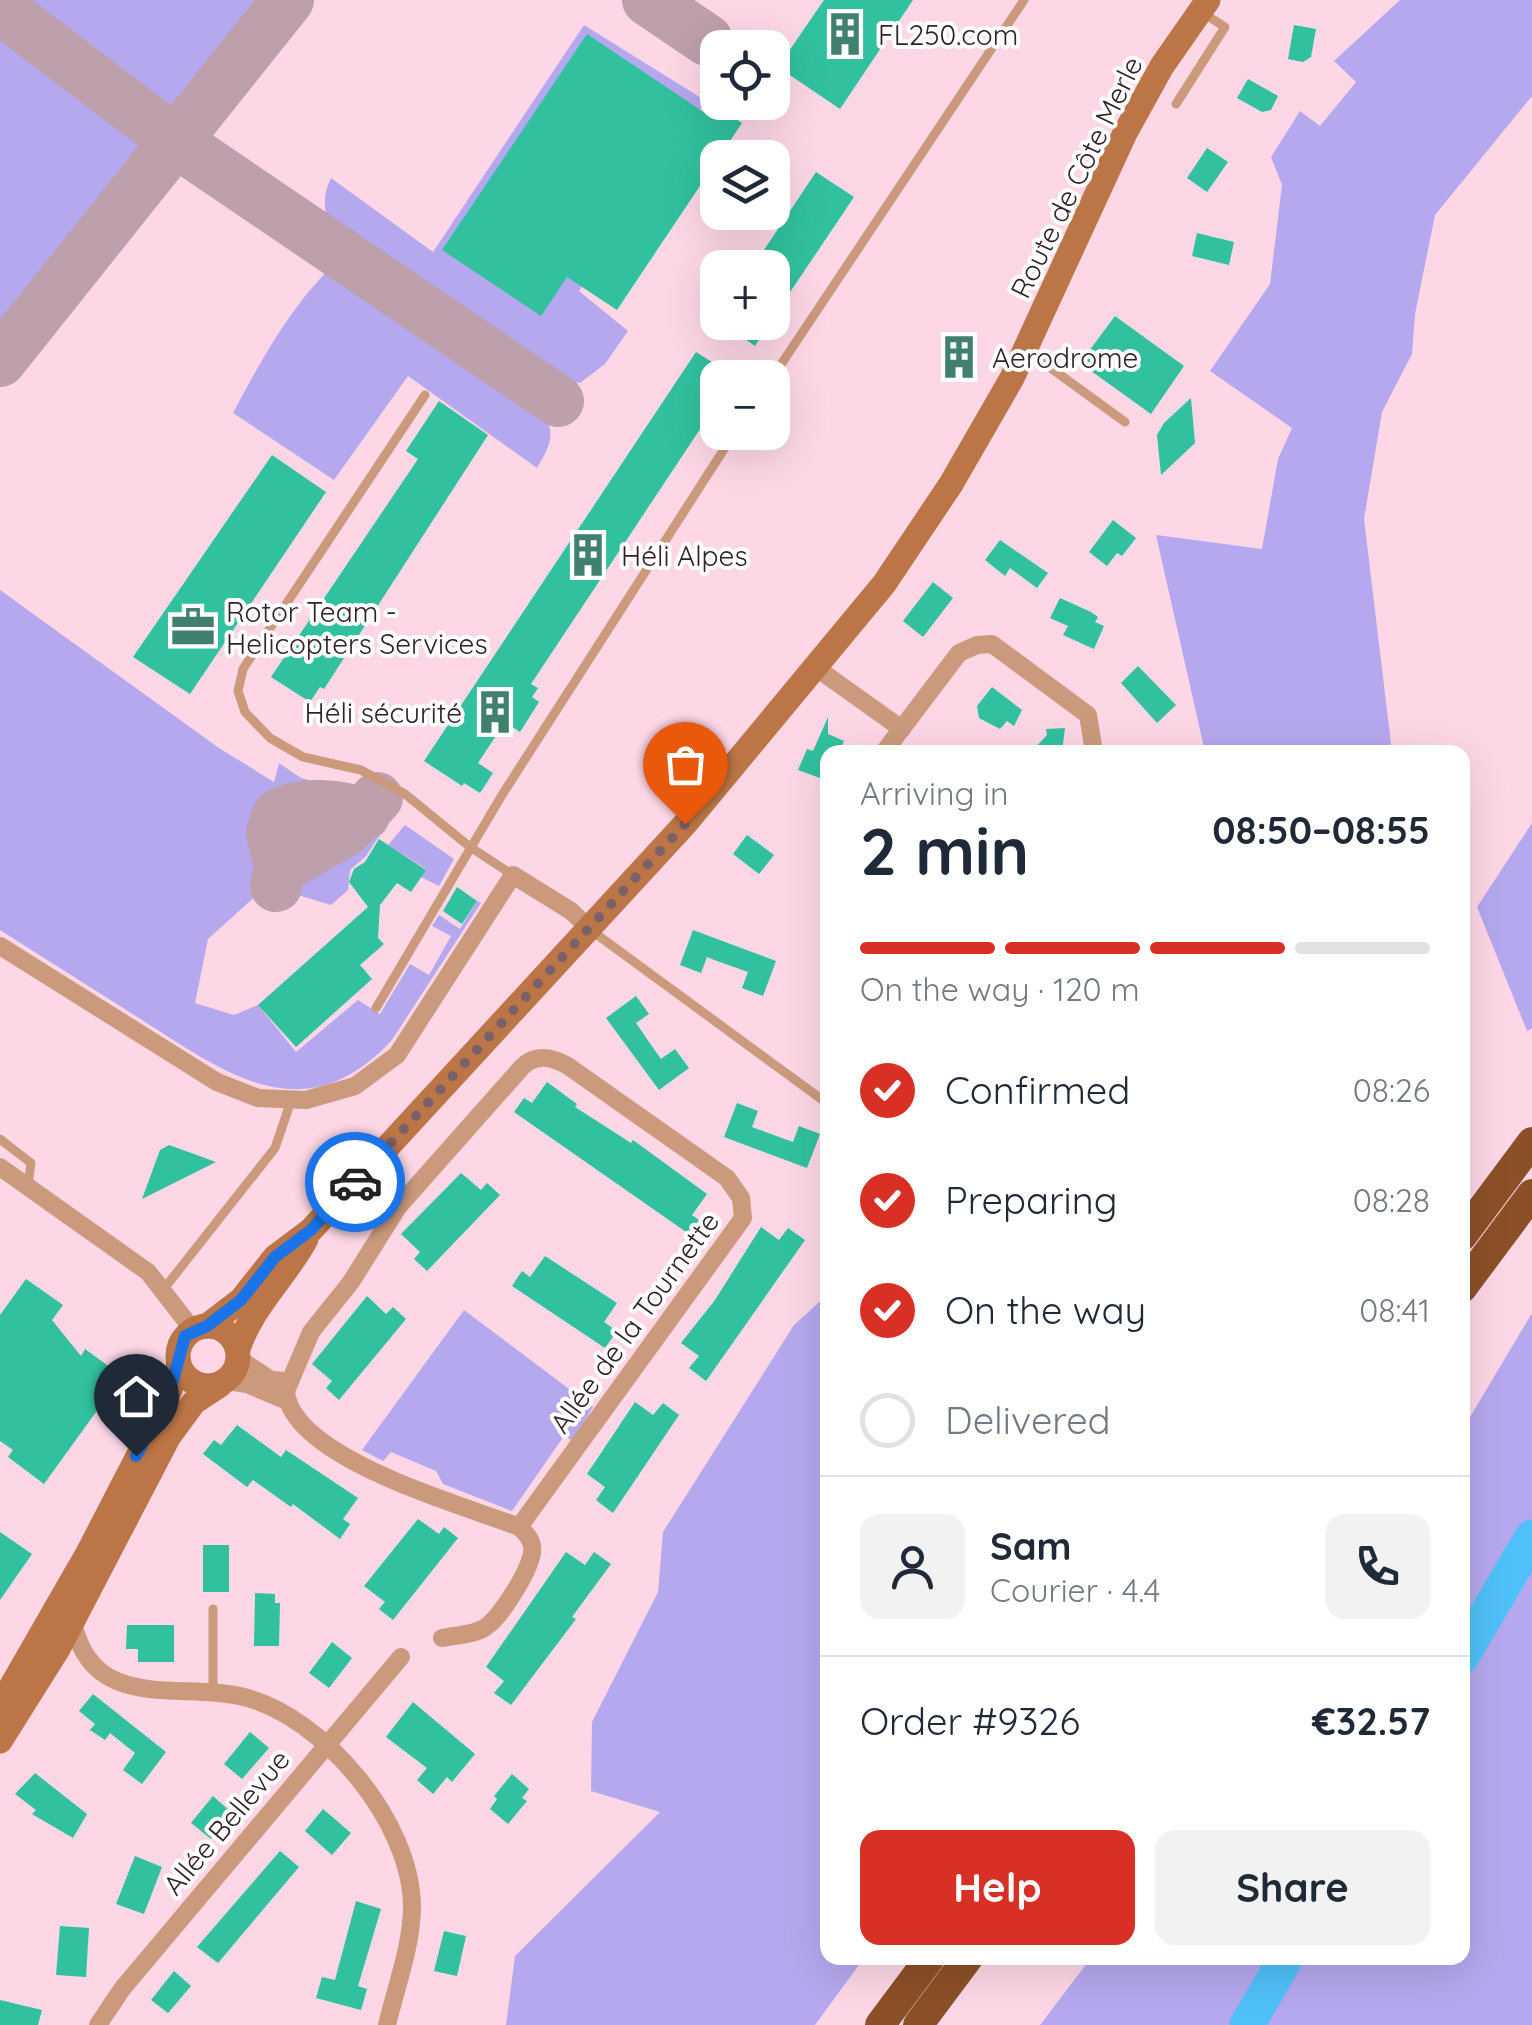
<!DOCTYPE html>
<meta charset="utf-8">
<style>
:root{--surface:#fff;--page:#f2f2f3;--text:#1f2937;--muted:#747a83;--line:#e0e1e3;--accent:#d93025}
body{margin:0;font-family:Quicksand,sans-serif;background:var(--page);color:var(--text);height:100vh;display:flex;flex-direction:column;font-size:38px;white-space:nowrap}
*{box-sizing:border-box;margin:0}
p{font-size:32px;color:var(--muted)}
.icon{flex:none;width:55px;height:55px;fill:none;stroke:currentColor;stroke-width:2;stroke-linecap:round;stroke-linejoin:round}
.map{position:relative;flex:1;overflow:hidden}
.sheet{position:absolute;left:820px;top:745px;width:650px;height:1220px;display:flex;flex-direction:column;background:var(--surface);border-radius:20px;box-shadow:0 10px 40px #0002}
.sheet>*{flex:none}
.controls{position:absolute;left:700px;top:30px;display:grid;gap:20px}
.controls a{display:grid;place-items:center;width:90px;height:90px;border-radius:20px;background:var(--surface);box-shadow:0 10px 40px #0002;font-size:50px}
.pin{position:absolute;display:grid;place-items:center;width:85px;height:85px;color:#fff;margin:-102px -42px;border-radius:50% 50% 50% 0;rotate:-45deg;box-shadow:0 0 10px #0007}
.pin .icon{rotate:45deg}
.courier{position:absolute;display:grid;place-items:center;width:100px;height:100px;margin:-50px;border:8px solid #1a73e8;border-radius:50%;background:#fff;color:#222;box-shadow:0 2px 12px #0007}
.summary em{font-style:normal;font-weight:700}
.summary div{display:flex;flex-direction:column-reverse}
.summary{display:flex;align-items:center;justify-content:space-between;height:170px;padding:0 40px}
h1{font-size:65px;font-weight:700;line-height:75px}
.bar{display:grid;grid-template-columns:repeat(4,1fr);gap:15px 10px;align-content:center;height:120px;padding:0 40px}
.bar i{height:12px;border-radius:8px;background:var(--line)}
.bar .selected{background:var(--accent)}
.bar p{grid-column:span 4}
.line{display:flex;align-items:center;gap:25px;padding:0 40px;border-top:2px solid var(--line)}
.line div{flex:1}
.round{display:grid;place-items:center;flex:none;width:105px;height:105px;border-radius:20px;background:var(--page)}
ol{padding:0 40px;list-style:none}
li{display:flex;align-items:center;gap:30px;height:110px}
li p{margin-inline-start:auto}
li .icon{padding:10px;border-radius:50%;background:var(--accent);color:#fff;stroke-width:4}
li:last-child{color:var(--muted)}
li i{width:55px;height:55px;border:5px solid var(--line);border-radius:50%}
.cta{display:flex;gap:20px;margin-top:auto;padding:20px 40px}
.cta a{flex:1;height:115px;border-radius:20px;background:var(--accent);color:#fff;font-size:40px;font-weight:700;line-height:115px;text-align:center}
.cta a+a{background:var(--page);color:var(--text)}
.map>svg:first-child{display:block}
.green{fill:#b5a8ee}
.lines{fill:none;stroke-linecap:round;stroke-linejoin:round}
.river{stroke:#4fc1f8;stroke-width:35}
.taxiway{stroke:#be9fac;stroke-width:52}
.building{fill:#31c19f}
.service{stroke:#cb9a7c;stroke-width:9}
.minor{stroke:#cb9a7c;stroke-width:18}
.secondary{stroke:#bc7546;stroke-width:25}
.motorway{stroke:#8c5028;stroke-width:30}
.done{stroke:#79616a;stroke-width:10;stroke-dasharray:0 18}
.route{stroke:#1a73e8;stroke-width:12}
.labels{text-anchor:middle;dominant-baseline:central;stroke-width:8;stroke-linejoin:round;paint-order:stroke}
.poi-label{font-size:28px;fill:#322128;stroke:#fff;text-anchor:start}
.street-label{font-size:28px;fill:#322128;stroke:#fff}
</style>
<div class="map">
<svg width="1532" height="2025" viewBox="0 0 1532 2025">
<rect width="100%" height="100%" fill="#fdd7e6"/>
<g class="green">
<path d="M0 0H258L0 332Z"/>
<path d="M1400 0H1532V96L1435 215 1415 314 1412 354 1382 412 1364 519 1392 752H1205L1156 535 1262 549 1278 459 1292 428 1210 371 1270 284 1282 185 1271 157 1300 111 1320 126 1356 82 1334 61Z"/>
<path d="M584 25 706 101 579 291 628 331 605 364 580 383 550 379 333 234C324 214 321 198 331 178L433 252Z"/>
<path d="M327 271 543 413C557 434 549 447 537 468L408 376 334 480 233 413C260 362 287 313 327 271Z"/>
<path d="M0 590 219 748 274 782 279 763 301 778 361 794C333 812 267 776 261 830 259 847 268 866 269 884L208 939 195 1003 234 1015 258 1005 296 1052 358 1000 380 1014 410 964 429 975 451 936 432 926 439 915 460 929 477 901 481 903 392 1040C305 1134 227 1074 142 1020 95 990 47 960 0 930Z"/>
<path d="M382 815H393L366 856 350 870 348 890 331 905 285 891 284 881Z"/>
<path d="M1532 823V1028L1527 1031 1477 907Z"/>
<path d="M405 825 454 859 439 886 421 877 426 869 388 845Z"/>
<path d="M827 1295 828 1958H864L815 2025H506L515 1956 660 1812 591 1791 592 1722 658 1592 663 1532 794 1325Z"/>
<path d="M464 1310 593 1407 573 1441 564 1436 512 1511 443 1484 436 1471 391 1452 383 1461 362 1450Z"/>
<path d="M1532 1313V2025H1040L1091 1958H1462V1612L1467 1605 1462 1600 1463 1429Z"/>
</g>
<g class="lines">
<g class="river">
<path d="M1462 1656 1532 1537"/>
<path d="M1247 2025 1286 1958"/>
</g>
<g class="taxiway">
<path d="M648 0 707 40"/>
<path d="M0 8 175 141 558 401"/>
<path d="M0 361 288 0"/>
<path d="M280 868 345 831 377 798"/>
<path d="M276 886 280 868 272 833 278 815C300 802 341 804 364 815"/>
</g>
</g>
<g class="building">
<path d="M824 0H913L840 109 778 67Z"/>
<path d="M1294 25 1316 29 1311 57 1303 62 1288 59Z"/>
<path d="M587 34 705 113 712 103 742 123 617 310 567 277 541 316 442 250Z"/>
<path d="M1248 79 1278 96 1271 110 1262 112 1237 98Z"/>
<path d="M1207 148 1228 162 1207 192 1187 178Z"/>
<path d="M816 172 854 197 772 319V268H752Z"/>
<path d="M1197 233 1234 242 1229 265 1192 256Z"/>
<path d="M1115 316 1184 366 1151 414 1080 363Z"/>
<path d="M720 322H770L755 346Z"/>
<path d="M696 352 718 366V402L531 684 538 688 532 697 539 702 520 732 505 722 478 763 493 773 480 793 464 783 462 786 424 761Z"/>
<path d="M1191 398 1195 443 1161 475 1157 435 1164 423Z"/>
<path d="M439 401 488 435 324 689 320 687 310 702 271 677 418 459 406 451Z"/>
<path d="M272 455 326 492 190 694 133 657Z"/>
<path d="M1113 520 1136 538 1122 556 1117 553 1107 566 1089 552Z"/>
<path d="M1000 540 1048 573 1037 588 1010 568 1005 576 985 560Z"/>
<path d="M933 582 953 598 923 637 903 621Z"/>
<path d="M1060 598 1091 612 1098 617 1095 622 1104 626 1094 649 1063 635 1068 626 1050 618Z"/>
<path d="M1138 666 1176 705 1157 723 1121 683Z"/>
<path d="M992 687 1022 710 1014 726 1007 721 1000 729 979 718 977 706Z"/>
<path d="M828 717V734L844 741 839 752H828V781L798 770 807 749 813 751Z"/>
<path d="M1065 728 1062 752H1031L1047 735 1046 729Z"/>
<path d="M747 835 774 855 759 874 733 854Z"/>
<path d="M379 839 426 870 411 892 397 883 380 905 378 938 384 944 360 965 372 979 296 1047 258 1005 368 907 349 882 354 869 365 862Z"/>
<path d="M457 887 477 901 462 924 443 911Z"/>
<path d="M693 930 776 961 763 996 742 988 748 972 717 961 707 957 701 973 680 965Z"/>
<path d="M636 996 649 1014 636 1023 649 1042 661 1059 675 1049 689 1068 659 1090 606 1018Z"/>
<path d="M547 1082 577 1104 575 1107 631 1143 633 1140 707 1194 692 1215 699 1220 689 1234 514 1112 524 1098 532 1103Z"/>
<path d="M737 1103 758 1111 752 1127 793 1142 799 1126 820 1134 807 1168 724 1137Z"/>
<path d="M169 1145 216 1162 142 1199 160 1150Z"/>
<path d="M461 1173 481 1190 487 1183 500 1195 427 1271 414 1259 420 1252 401 1234Z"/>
<path d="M761 1227 779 1240 788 1228 805 1240 706 1381 689 1368 699 1356 681 1343 715 1300Z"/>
<path d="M545 1256 617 1303 604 1322 617 1331 605 1348 512 1286 522 1271 530 1277Z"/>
<path d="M26 1279 63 1305 52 1320 81 1356 85 1349 122 1376 44 1484 8 1457 13 1450 0 1441V1315Z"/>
<path d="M367 1296 386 1314 393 1307 406 1319 339 1400 326 1388 332 1381 312 1364Z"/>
<path d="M635 1402 653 1415 663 1403 679 1415 613 1513 596 1500 605 1487 587 1474Z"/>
<path d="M237 1425 281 1457 286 1450 358 1498 343 1519 350 1524 340 1539 293 1504 291 1507 253 1480 247 1487 203 1454 214 1440 221 1445Z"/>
<path d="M418 1519 439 1534 444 1527 458 1538 393 1620 379 1609 385 1602 364 1586Z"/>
<path d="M0 1532 32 1554 0 1600Z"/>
<rect x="203" y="1545" width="26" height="47"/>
<path d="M566 1552 585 1565 594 1552 611 1564 572 1617 576 1619 511 1705 494 1693 504 1681 486 1667Z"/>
<path d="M255 1593 275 1594V1603H280L279 1646H254Z"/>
<path d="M127 1625H174V1662H138V1649H126Z"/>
<path d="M332 1642 352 1658 329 1688 309 1673Z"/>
<path d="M93 1694 166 1752 142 1784 123 1770 135 1753 110 1733 105 1740 90 1730 95 1724 79 1711Z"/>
<path d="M413 1702 475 1754 452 1782 447 1777 433 1794 417 1780 427 1768 386 1737Z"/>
<path d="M250 1732 269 1748 242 1779 224 1764Z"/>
<path d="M35 1773 87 1814 73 1838 32 1814 36 1810 15 1794Z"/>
<path d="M512 1774 529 1789 522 1798 527 1801 508 1824 490 1809 497 1799 494 1796Z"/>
<path d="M213 1796 232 1813 211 1839 191 1823Z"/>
<path d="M323 1809 351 1833 332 1855 305 1831Z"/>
<path d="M280 1851 299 1867 218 1963 197 1947Z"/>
<path d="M135 1856 162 1867 144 1914 116 1904Z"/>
<path d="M356 1901 381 1909 358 1986 367 1989 361 2010 316 1998 322 1977 335 1980Z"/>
<path d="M60 1926 89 1928 86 1977 56 1975Z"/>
<path d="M444 1931 466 1936 457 1976 434 1971Z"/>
<path d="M174 1971 191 1986 168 2013 151 2000Z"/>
<path d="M0 2000 42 2010 38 2025H0Z"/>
</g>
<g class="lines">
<g class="service">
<path d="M1176 104 1225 27 1203 13"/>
<path d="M1026 350 1125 422"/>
<path d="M772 378 1024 0"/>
<path d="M425 395 243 669 238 691 245 712 270 738 303 757 361 770 405 794 470 847 513 875"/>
<path d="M592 931 828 1104"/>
<path d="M376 1008 502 795 735 432"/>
<path d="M0 1139 31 1163 28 1186"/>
<path d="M163 1290 275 1148 291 1101"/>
<path d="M213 1692V1609"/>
</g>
<g class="minor">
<path d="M815 667 902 729"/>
<path d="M884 752 959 653 977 645 992 644 1088 715 1094 752"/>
<path d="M0 946 217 1082 258 1098 306 1100 355 1086 397 1055 513 875 571 911 589 928"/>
<path d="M0 1167 148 1272 193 1330"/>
<path d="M239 1359 271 1380 288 1381"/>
<path d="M226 1381 247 1384 287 1401"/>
<path d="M73 1622C92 1714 181 1681 244 1697 325 1718 411 1822 412 1906 412 1945 396 1987 387 2025"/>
<path d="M442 1638C456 1635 476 1635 487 1626 501 1616 536 1563 532 1546 531 1538 525 1532 519 1527 463 1505 291 1458 286 1391L311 1332 351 1282 398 1207 522 1067C536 1053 552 1057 568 1066L727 1178 741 1198 743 1218 519 1527"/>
<path d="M98 2025 122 1989 401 1657"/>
</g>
<g class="secondary">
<circle cx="208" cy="1356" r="30"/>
<path d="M207 1326 241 1300 275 1257 311 1230 685 824 884 584 951 484 1012 378 1125 133 1162 66 1208 0"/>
<path d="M238 1349C252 1306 285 1278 306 1239"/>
<path d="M0 1706 88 1553 164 1406 179 1365"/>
<path d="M0 1741 59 1647 169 1436 194 1402 220 1385"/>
</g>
<g class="motorway">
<path d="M1462 1236 1532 1142"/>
<path d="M1462 1288 1532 1194"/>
<path d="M880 2025 930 1958"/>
<path d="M918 2025 968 1958"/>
</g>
</g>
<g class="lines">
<path class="done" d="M355 1182 685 824"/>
<path class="route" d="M136 1456 171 1388 185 1336 207 1326 241 1300 275 1257 311 1230 355 1182"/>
</g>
<defs>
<g id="building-bare" transform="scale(3.45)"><path d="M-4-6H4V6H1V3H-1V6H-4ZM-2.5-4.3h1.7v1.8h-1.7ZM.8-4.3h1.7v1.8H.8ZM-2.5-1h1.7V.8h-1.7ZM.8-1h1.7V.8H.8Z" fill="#41806e" stroke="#fff" stroke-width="2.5" paint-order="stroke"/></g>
<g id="office-bare" transform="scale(3.45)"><path d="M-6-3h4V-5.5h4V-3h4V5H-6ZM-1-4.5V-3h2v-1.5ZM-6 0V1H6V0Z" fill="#41806e" stroke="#fff" stroke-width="2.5" paint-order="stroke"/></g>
</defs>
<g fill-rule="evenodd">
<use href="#building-bare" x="845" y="34"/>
<use href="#building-bare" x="959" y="357"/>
<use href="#building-bare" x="588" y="555"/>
<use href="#office-bare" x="193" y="627"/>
<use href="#building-bare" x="495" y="712"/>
</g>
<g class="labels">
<g class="poi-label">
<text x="878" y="34">FL250.com</text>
<text x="992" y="357">Aerodrome</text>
<text x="621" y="555">Héli Alpes</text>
<text x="226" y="611">Rotor Team -<tspan x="226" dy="32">Helicopters Services</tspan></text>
<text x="462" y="712" text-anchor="end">Héli sécurité</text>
</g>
<g class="street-label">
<text transform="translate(1076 177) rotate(-64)">Route de Côte Merle</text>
<text transform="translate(634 1322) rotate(-54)">Allée de la Tournette</text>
<text transform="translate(226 1822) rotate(-50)">Allée Bellevue</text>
</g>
</g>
</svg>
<div class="controls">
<a><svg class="icon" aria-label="locate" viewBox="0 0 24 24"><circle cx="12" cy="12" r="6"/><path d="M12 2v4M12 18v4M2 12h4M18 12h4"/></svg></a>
<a><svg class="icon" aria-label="layers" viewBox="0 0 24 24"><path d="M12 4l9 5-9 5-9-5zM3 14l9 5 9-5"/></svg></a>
<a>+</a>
<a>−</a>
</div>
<div class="pin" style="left:685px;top:824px;background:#ea580c"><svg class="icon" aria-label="bag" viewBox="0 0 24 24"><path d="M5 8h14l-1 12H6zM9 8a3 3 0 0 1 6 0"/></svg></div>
<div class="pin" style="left:136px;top:1456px;background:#1f2937"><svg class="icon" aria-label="home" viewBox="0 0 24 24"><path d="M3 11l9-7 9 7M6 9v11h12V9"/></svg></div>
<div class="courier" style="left:355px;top:1182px"><svg class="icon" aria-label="car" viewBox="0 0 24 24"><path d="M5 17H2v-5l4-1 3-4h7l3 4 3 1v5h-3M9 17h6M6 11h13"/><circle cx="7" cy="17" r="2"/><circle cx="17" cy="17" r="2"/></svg></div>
<section class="sheet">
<div class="summary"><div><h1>2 min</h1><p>Arriving in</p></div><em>08:50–08:55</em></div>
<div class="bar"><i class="selected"></i><i class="selected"></i><i class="selected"></i><i></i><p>On the way · 120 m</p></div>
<ol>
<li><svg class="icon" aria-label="check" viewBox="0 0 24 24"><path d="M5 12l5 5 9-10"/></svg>Confirmed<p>08:26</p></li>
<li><svg class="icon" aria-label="check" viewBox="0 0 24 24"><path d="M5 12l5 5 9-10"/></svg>Preparing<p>08:28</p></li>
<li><svg class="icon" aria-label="check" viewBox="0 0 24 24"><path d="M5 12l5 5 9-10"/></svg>On the way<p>08:41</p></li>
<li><i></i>Delivered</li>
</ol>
<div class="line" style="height:180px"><a class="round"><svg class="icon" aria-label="person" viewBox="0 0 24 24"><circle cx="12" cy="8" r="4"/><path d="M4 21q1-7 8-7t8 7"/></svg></a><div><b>Sam</b><p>Courier · 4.4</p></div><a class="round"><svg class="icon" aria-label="phone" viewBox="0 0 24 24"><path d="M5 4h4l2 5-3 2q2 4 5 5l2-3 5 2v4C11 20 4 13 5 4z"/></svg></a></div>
<div class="line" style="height:130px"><div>Order #9326</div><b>€32.57</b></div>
<div class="cta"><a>Help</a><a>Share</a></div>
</section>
</div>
